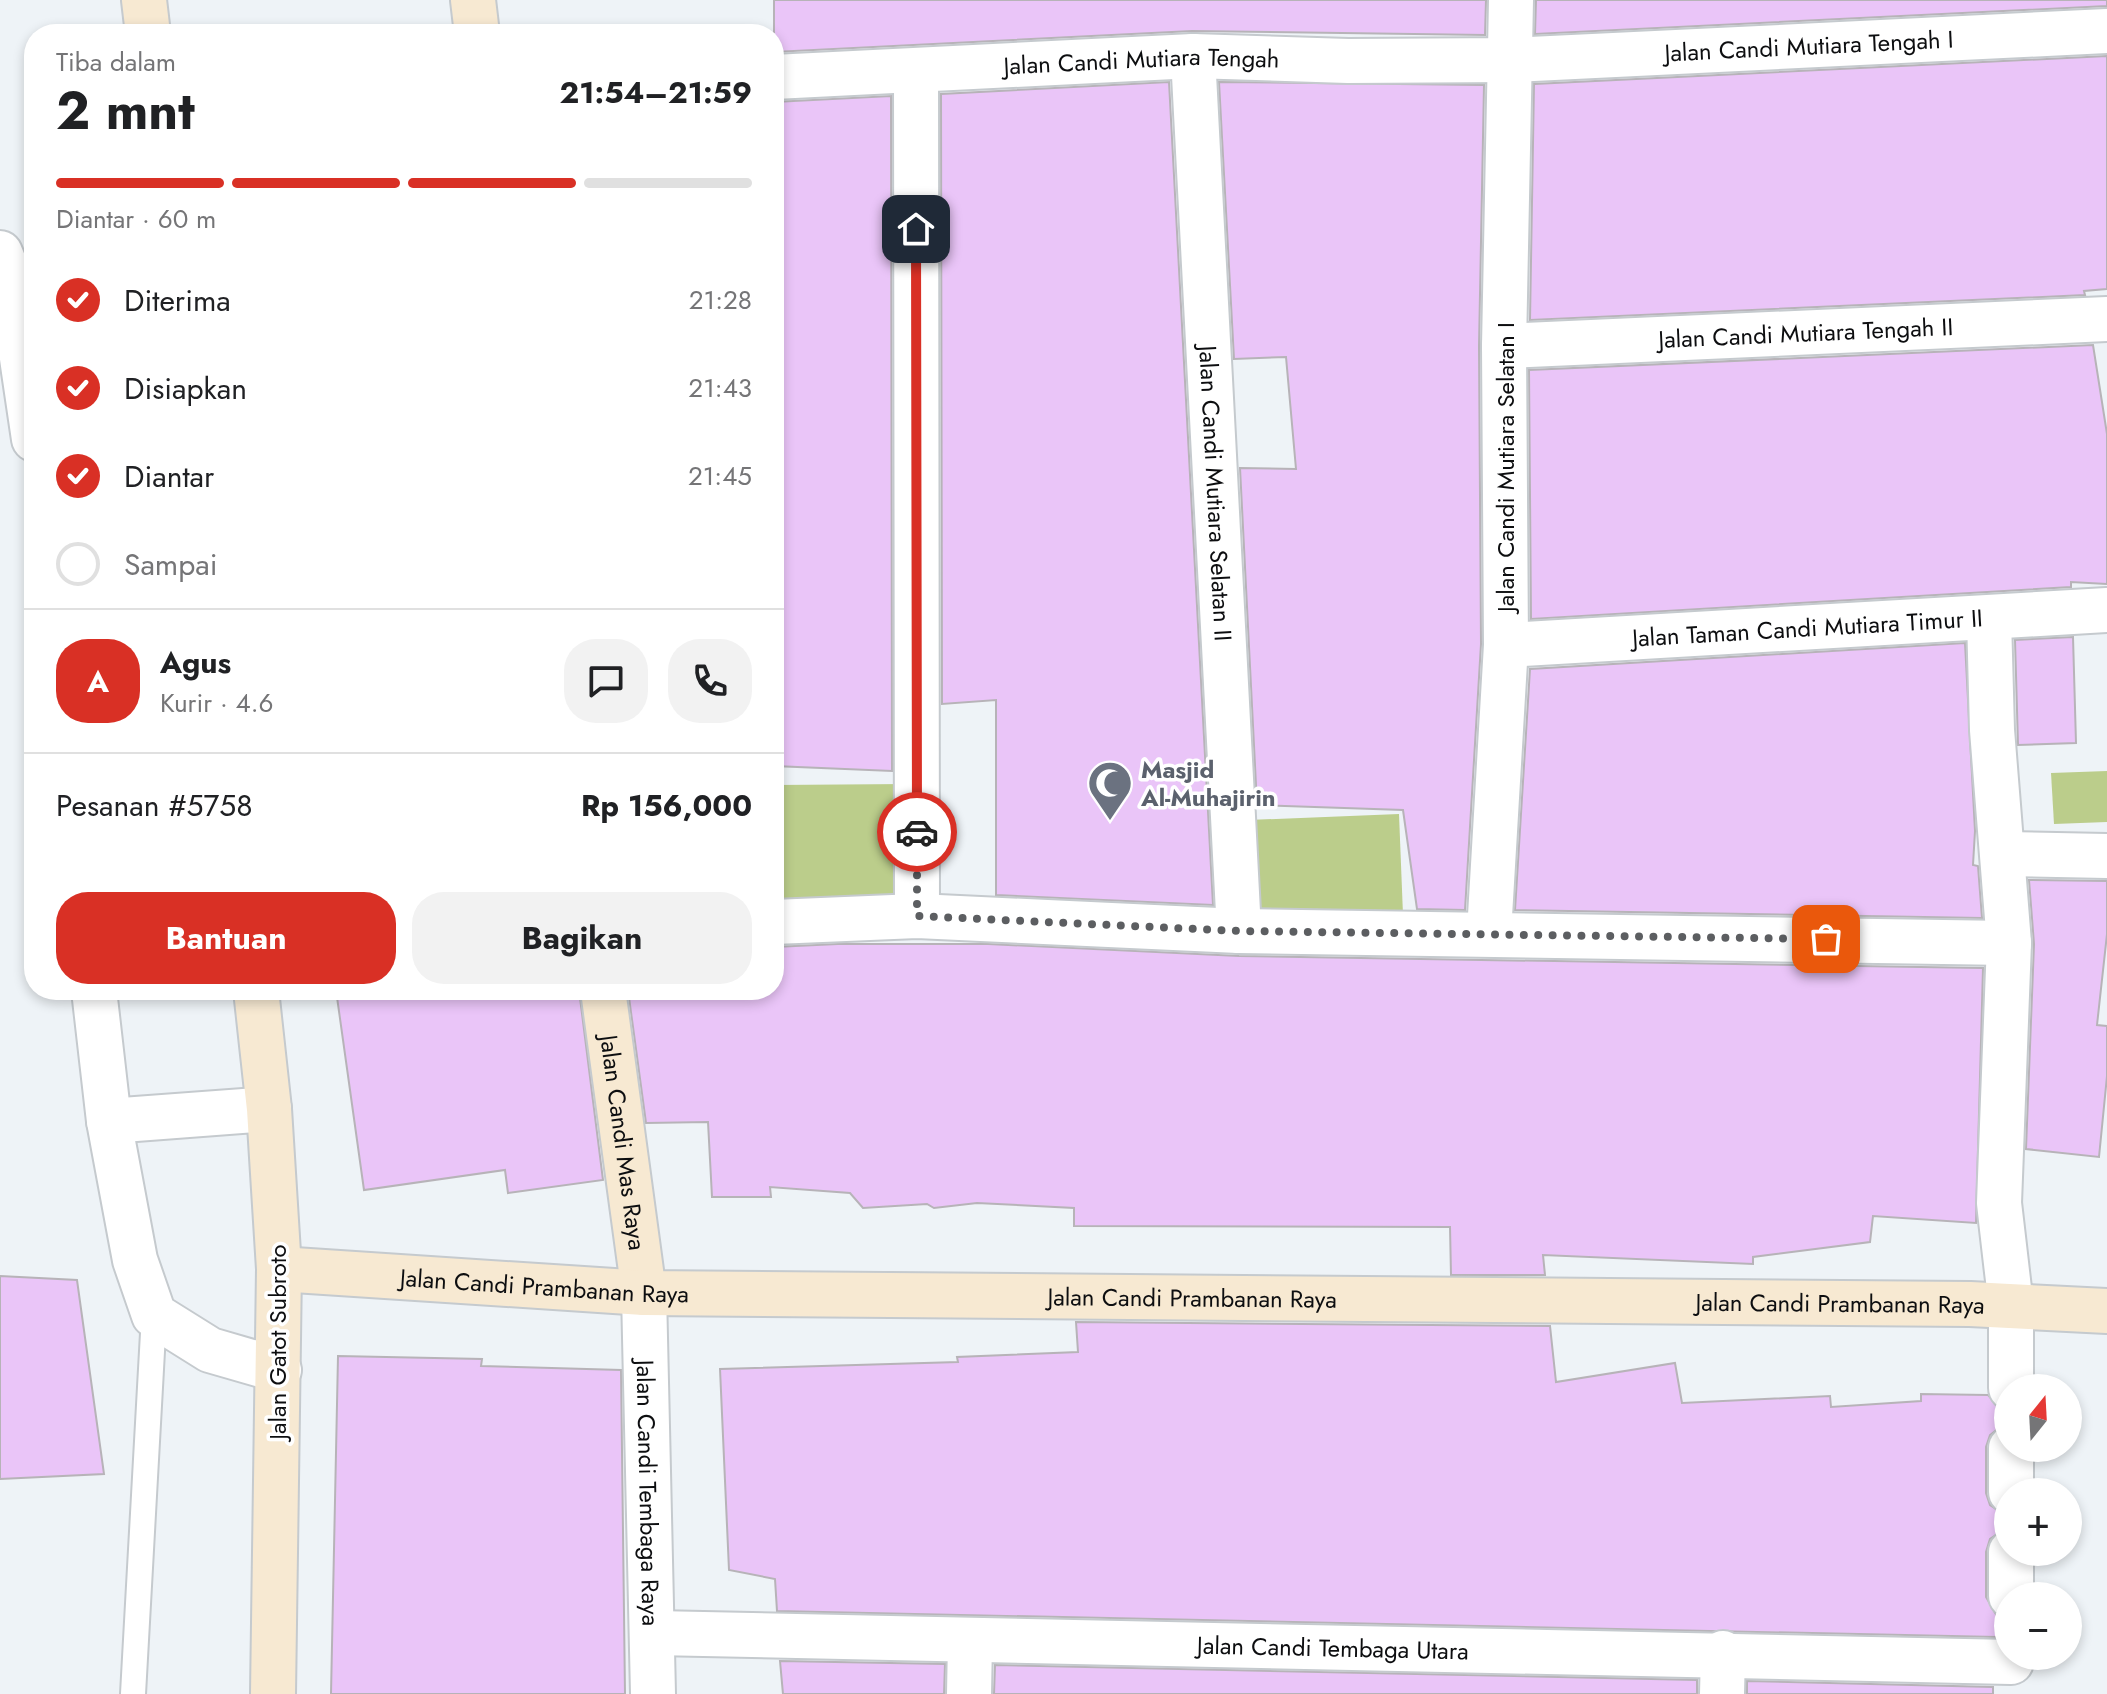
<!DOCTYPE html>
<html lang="id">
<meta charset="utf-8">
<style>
:root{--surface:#fff;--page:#f2f2f2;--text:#202124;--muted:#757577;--line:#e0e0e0;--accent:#d93025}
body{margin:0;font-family:Jost,sans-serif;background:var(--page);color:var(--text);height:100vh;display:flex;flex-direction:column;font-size:30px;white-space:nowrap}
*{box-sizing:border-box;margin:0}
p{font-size:26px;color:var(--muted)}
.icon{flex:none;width:44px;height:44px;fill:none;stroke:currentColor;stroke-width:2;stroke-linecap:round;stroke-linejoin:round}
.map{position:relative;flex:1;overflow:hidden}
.side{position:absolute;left:24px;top:24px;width:760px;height:976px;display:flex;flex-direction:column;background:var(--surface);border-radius:32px;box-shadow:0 4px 12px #0003}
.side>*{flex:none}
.needle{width:52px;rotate:18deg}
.fabs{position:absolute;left:1994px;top:1374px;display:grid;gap:16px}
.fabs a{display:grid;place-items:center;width:88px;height:88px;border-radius:50%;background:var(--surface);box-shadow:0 4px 12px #0003;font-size:40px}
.pin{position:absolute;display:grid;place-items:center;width:68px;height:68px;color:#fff;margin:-34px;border-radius:16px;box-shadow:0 4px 12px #0006}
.courier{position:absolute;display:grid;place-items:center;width:80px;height:80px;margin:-40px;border:6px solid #d93025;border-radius:50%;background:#fff;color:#222;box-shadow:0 2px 10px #0007}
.head em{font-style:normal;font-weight:700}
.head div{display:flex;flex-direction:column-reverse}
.head{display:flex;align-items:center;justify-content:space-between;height:136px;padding:0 32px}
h1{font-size:52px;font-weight:700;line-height:60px}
.bar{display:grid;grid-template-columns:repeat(4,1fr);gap:12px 8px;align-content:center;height:96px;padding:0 32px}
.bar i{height:10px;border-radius:6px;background:var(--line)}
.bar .current{background:var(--accent)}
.bar p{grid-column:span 4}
.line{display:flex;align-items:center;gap:20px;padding:0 32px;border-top:2px solid var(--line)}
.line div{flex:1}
.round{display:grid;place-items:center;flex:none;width:84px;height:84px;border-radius:32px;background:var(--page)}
ol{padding:0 32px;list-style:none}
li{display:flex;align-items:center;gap:24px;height:88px}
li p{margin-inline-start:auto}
li .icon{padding:8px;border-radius:50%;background:var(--accent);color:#fff;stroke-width:4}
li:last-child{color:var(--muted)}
li i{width:44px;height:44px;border:4px solid var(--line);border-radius:50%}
.action{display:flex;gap:16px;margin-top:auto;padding:16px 32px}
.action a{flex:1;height:92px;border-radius:32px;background:var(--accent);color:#fff;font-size:32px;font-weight:700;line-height:92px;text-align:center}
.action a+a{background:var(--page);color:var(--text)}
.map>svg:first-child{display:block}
.green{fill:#bbcd8b}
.building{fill:#eac5f8;stroke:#b7b3b8;stroke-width:2}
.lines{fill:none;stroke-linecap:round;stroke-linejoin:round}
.lane-casing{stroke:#c5cace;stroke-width:28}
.street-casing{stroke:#c5cace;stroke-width:48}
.secondary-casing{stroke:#c5cace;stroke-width:48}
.lane{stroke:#fff;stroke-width:24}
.street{stroke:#fff;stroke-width:44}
.secondary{stroke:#f7e9d2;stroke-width:44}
.done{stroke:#5c5e61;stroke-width:8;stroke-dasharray:0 14.4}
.route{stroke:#d93025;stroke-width:10}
.labels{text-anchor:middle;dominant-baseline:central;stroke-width:7;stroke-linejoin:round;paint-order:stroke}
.street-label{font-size:24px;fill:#0d0e10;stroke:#fff}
.worship-label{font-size:24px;font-weight:bold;fill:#5b616d;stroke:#fff;text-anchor:start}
</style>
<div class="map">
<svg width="2107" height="1694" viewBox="0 0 2107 1694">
<rect width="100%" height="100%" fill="#eef3f7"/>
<g class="green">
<path d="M2107 771V822L2054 824 2051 773Z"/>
<path d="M908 784V898L775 899 774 785Z"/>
<path d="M1399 814 1403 915 1253 921 1248 820Z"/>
</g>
<g class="building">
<path d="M774 0H1486L1485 35 1192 31 774 52Z"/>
<path d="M1536 0H2107V6L1535 34Z"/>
<path d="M2107 56V289L2084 291 2085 295 1530 320 1534 84Z"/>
<path d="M1169 82 1213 905 996 895V700L942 704 941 94Z"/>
<path d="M1219 82 1484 85 1479 346 1481 644 1465 910 1417 909 1403 810 1257 805 1240 468 1296 469 1286 357 1234 359Z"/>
<path d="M891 96 892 771 774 766V102Z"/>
<path d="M2093 345 2107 434V584L2071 582V587L1531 619 1529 370Z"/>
<path d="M2073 637 2076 743 2018 745 2015 640Z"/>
<path d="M1965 643 1975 831 1973 865 1978 866 1982 918 1515 910 1530 669Z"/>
<path d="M2029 880 2107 881V934L2097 1025 2107 1026V1076L2099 1157 2026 1149 2034 944Z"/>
<path d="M838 944H988L1239 956 1983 968 1976 1223 1873 1216 1870 1242 1753 1257V1264L1543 1255 1545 1275H1451L1450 1227 1074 1226V1208L977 1203 934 1208 927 1204 863 1208 850 1193 770 1187 771 1197H712L708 1122 646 1123 628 990H774V947Z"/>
<path d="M336 990H579L603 1180 508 1193 505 1170 364 1190Z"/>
<path d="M0 1276 77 1280 104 1474 0 1479Z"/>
<path d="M1076 1322 1550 1326 1556 1382 1675 1363 1682 1403 1830 1396 1831 1407 1921 1401V1394L1988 1395 2003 1411V1425L1990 1435 1986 1447V1493L1990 1505 2007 1516V1528L1990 1539 1986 1552V1597L1997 1616V1637L777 1611 775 1579 729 1570 720 1369 958 1362 957 1357 1078 1352Z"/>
<path d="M338 1356 482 1359 481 1366 621 1370 625 1694H331Z"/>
<path d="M780 1661 945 1664 944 1694H783Z"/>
<path d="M995 1665 1697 1680V1694H994Z"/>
<path d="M1747 1681 1993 1687V1694H1747Z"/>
</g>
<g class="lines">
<g class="lane-casing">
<path id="lane" d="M133 1694 154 1315"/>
</g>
<g class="street-casing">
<g id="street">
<path id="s1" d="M1193 56 1239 931"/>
<path d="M916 73 917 916"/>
<path id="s2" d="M774 77 1193 56 1348 61 1511 60 2107 31"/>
<path d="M0 253 10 277 34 439"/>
<path id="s3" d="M1504 346 2107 319"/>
<path d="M1989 618 1992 730 2009 943 1999 1203 2011 1306V1388"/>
<path id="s4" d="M1506 645 2107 610"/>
<path d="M2004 854 2107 856"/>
<path d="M774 922 917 916 1239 931 2009 943"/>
<path d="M1489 933 1506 645 1504 346 1511 0"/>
<path d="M94 990 109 1121 135 1260 154 1315 210 1350 279 1370"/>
<path d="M109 1121 269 1109"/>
<path id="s5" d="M644 1293 653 1694"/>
<path d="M2011 1492V1448"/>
<path d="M2011 1596V1552"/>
<path id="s6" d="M655 1633 2011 1662"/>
<path d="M969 1694 970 1642"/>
<path d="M1722 1694 1723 1653"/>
</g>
</g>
<g class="secondary-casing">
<g id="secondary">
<path d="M144 0 148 34"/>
<path d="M473 0 477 34"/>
<path d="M256 990 269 1109 279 1269 273 1694"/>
<path id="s7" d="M603 990 644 1293"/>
<path id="s8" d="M279 1269 644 1293 1970 1304 2107 1311"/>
</g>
</g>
<use href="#lane" class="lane"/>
<use href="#street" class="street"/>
<use href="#secondary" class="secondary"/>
</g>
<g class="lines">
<path class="done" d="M917 832V916L1239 931 1826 939"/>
<path class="route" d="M916 229 917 832"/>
</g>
<defs>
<g id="mosque-pin" transform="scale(2.3)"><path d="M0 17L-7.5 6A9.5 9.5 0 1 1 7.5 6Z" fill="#6b7280" stroke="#fff"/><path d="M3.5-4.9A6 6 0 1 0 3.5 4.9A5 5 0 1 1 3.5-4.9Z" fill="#fff"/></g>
</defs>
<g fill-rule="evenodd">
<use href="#mosque-pin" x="1110" y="783"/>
</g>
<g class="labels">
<g class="street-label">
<text stroke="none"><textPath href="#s2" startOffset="1036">Jalan Candi Mutiara Tengah I</textPath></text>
<text stroke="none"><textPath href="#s2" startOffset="368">Jalan Candi Mutiara Tengah</textPath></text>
<text stroke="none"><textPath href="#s3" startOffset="302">Jalan Candi Mutiara Tengah II</textPath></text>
<text transform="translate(1505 467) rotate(-90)">Jalan Candi Mutiara Selatan I</text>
<text stroke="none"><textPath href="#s1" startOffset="438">Jalan Candi Mutiara Selatan II</textPath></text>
<text stroke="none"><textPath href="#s4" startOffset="302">Jalan Taman Candi Mutiara Timur II</textPath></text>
<text stroke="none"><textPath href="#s7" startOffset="154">Jalan Candi Mas Raya</textPath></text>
<text stroke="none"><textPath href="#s8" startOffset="266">Jalan Candi Prambanan Raya</textPath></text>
<text stroke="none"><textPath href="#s8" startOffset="914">Jalan Candi Prambanan Raya</textPath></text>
<text stroke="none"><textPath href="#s8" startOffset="1562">Jalan Candi Prambanan Raya</textPath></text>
<text transform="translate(277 1342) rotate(-90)">Jalan Gatot Subroto</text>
<text stroke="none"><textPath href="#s5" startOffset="200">Jalan Candi Tembaga Raya</textPath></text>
<text stroke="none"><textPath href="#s6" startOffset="678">Jalan Candi Tembaga Utara</textPath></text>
</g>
<g class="worship-label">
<text x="1141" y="769">Masjid<tspan x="1141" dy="28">Al-Muhajirin</tspan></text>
</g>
</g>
</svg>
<div class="fabs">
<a><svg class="needle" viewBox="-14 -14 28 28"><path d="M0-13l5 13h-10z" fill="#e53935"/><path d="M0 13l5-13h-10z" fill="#757577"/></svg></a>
<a>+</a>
<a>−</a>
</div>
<div class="pin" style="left:1826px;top:939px;background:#ea580c"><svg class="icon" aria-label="bag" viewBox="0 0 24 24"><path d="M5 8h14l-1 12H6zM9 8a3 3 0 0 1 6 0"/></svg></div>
<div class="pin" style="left:916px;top:229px;background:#1f2937"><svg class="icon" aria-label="home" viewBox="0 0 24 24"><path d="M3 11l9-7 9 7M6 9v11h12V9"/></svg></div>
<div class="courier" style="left:917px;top:832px"><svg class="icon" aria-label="car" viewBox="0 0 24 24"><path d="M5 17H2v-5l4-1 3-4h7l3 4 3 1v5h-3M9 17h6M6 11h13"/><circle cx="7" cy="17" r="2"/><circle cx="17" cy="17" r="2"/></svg></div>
<section class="side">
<div class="head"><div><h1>2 mnt</h1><p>Tiba dalam</p></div><em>21:54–21:59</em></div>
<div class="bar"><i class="current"></i><i class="current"></i><i class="current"></i><i></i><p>Diantar · 60 m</p></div>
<ol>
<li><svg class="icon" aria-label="check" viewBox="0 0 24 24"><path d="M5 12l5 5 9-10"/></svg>Diterima<p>21:28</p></li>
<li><svg class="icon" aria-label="check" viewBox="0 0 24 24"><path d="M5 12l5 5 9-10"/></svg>Disiapkan<p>21:43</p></li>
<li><svg class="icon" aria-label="check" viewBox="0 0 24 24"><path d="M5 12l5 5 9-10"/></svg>Diantar<p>21:45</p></li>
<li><i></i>Sampai</li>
</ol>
<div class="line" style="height:144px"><b class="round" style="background:var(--accent);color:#fff">A</b><div><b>Agus</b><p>Kurir · 4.6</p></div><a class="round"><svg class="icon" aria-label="chat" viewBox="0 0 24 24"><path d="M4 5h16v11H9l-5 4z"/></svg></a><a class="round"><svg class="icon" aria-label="phone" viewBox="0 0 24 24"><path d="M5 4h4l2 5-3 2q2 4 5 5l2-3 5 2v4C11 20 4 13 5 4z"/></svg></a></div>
<div class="line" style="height:104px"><div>Pesanan #5758</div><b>Rp 156,000</b></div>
<div class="action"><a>Bantuan</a><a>Bagikan</a></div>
</section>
</div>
